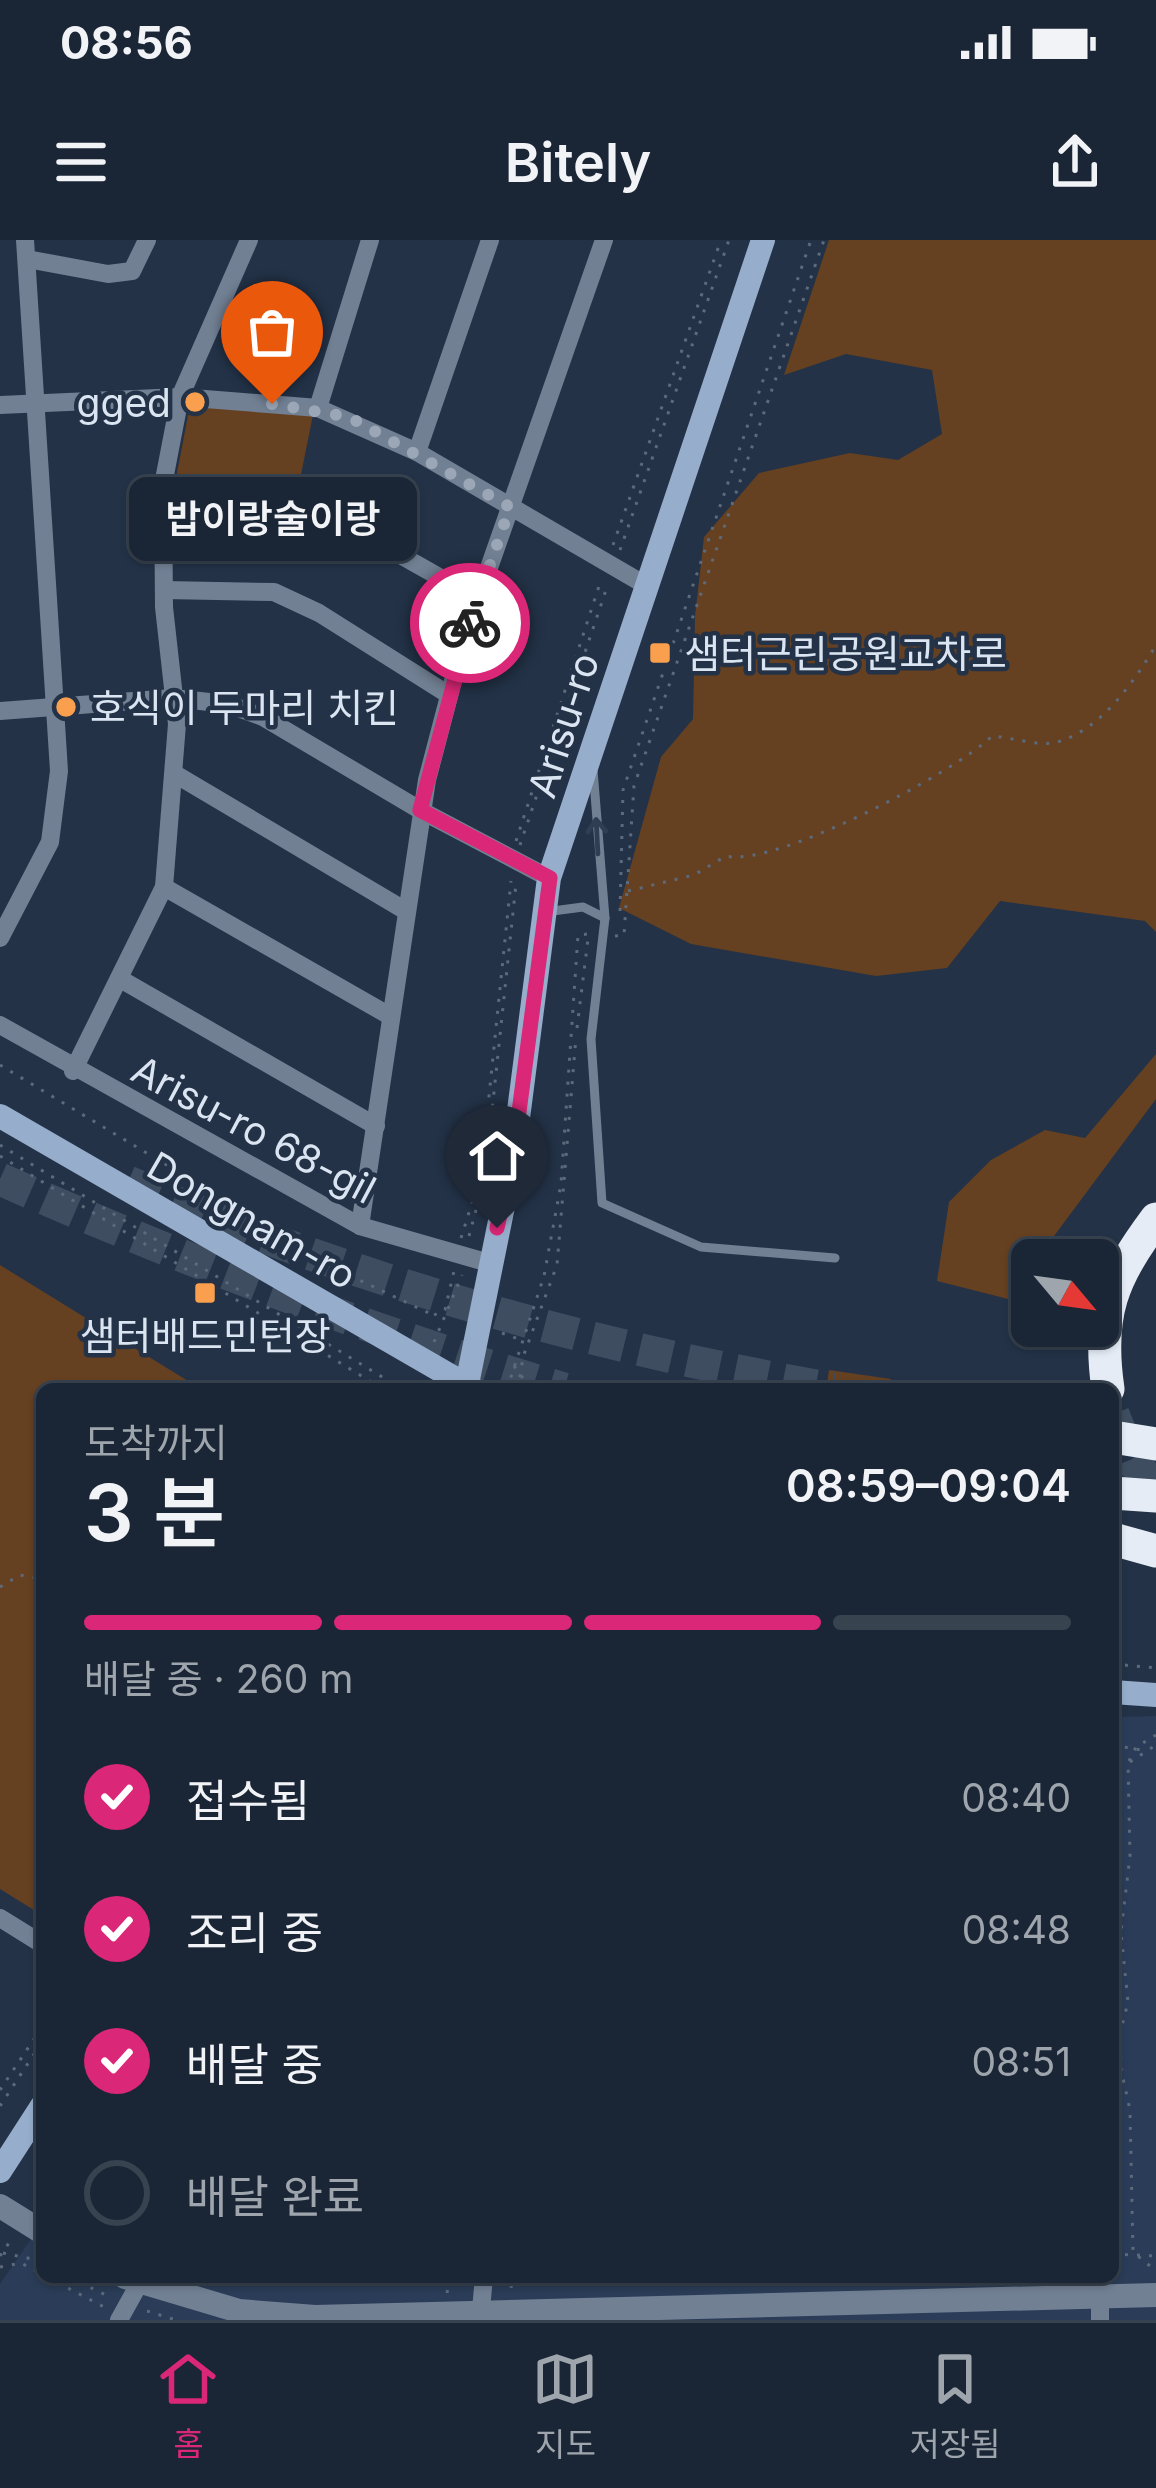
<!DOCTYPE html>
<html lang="ko">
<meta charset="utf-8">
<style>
:root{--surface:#1a2635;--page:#273241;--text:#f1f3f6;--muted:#9fa5ad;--line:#384350;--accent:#db2777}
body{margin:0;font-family:Inter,"Noto Sans KR",sans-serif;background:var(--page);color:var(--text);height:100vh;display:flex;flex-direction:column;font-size:45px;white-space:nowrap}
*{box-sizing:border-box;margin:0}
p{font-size:39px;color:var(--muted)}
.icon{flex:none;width:66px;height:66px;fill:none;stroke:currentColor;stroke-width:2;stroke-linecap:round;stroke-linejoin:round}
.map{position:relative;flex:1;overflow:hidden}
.drawer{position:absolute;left:36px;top:1143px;width:1083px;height:900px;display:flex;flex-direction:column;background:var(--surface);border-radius:18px;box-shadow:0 3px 9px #0004,0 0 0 3px var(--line)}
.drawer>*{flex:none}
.needle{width:78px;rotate:119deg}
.controls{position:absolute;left:1011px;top:999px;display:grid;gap:24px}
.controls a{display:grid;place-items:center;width:108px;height:108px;border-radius:18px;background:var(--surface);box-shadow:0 3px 9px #0004,0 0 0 3px var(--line);font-size:60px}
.pin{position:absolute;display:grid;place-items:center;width:102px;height:102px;color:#fff;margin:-123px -51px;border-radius:50% 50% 50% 0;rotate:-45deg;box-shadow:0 0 12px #0007}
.pin .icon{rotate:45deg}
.courier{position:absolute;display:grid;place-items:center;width:120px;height:120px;margin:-60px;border:9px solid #db2777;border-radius:50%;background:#fff;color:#222;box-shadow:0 3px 15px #0007}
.bubble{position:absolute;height:84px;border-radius:18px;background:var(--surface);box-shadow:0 3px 9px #0004,0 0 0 3px var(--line);font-size:39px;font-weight:600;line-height:84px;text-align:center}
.headline em{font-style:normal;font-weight:600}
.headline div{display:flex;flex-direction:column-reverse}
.headline{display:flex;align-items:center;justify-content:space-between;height:204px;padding:0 48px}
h1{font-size:78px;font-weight:600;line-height:90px}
.bar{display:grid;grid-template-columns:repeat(4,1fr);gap:18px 12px;align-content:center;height:144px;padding:0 48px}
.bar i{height:15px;border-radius:9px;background:var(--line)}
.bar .selected{background:var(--accent)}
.bar p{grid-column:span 4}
ol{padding:0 48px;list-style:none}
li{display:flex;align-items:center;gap:36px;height:132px}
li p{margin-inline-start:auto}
li .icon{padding:12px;border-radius:50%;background:var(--accent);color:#fff;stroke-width:4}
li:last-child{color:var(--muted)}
li i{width:66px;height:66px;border:6px solid var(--line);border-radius:50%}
.status{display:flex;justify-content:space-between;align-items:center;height:84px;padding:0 60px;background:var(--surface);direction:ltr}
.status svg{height:33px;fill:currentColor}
header{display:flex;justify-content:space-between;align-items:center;height:156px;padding:0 48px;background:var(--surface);font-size:54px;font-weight:600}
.menu{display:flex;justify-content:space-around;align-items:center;height:168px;border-top:3px solid var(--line);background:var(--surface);font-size:33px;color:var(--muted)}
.menu a{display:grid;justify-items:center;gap:6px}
.menu .selected{color:var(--accent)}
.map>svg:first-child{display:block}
.built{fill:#2a3c57}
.green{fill:#654021}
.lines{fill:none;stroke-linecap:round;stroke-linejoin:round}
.motorway-tunnel{stroke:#3f4d61;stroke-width:33;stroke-dasharray:33 16;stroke-linecap:butt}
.path{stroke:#5d6a7c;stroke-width:3;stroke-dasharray:3 9;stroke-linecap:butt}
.service{stroke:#728094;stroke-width:9}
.minor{stroke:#728094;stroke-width:18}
.tertiary{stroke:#728094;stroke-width:24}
.secondary{stroke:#96adcc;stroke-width:24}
.motorway{stroke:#e5ecf6;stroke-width:33}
.oneway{stroke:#2f3e53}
.done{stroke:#9ba6b6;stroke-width:12;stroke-dasharray:0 21.6}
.route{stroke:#db2777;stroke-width:15}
.poi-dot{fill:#f99f4d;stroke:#233247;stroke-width:4.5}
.labels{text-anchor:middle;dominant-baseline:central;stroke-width:9;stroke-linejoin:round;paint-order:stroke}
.poi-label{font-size:39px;fill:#dbe5f2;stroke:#233247;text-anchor:start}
.street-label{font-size:39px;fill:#dbe5f2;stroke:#233247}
</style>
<div class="status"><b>08:56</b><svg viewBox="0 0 49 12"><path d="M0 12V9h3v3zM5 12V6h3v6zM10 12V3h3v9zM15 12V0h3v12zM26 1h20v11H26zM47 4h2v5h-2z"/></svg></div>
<header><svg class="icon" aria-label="menu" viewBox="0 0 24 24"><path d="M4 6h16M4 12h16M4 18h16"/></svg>Bitely<svg class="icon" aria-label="share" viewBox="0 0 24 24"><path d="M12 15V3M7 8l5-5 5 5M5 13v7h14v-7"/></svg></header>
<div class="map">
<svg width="1156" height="2080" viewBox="0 0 1156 2080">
<rect width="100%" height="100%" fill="#233247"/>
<path class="built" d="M1156 1476V2080H0V2044L42 1983V2037H1113V1477Z"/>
<g class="green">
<path d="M829 0H1156V692L1145 681 1000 661 947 728 876 736 691 704 619 668 661 517 693 479 695 376 704 297 759 233 850 213 898 220 942 194 932 130 846 114 784 135Z"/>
<path d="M192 155 314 170 295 264 175 243Z"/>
<path d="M1156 814V859L1022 1039 1032 1053V1065L937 1041 949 962 991 920 1045 890 1085 898Z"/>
<path d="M0 1025 201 1149H42V1675L0 1649Z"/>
<path d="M829 1130 891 1139 890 1149H826Z"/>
</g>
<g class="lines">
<g class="motorway-tunnel">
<path d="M0 939C185 1021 370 1091 564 1149"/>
<path d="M128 942C355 1041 590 1106 833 1149"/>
<path d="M1113 1174 1131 1220 1156 1248"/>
</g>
<g class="path">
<path d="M613 305 721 0"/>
<path d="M620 310 729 0"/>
<path d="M516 601 600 343"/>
<path d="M520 605 607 347"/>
<path d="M628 651 694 635 726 616C774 628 956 532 992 496 1010 497 1040 507 1057 502 1101 490 1134 442 1156 405"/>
<path d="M620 671 623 550 811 0"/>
<path d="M615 696 624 695 634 546 824 0"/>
<path d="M577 788 588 699"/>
<path d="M0 825 355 1038 433 1075"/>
<path d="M0 905 402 1149"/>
<path d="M0 916 383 1149"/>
<path d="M469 996 485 937 516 644"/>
<path d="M461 998 481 934 511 641"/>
<path d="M434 1075 445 1070 454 1031"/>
<path d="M502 1093 521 1100"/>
<path d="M434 1102 462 1035"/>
<path d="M514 1126 531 1149"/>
<path d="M507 1149 544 1036 561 944 578 695 588 694"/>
<path d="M518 1149 523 1117 557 1025 576 797"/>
<path d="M0 1347 20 1335 42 1339"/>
<path d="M1113 1424 1156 1428"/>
<path d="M1156 1495 1136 1507 1128 1523 1130 1616 1121 1692 1128 1762 1120 1794 1121 1829 1130 1870 1133 2012 1156 2031"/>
<path d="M1113 1505 1146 1511"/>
<path d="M1130 1522 1156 1505"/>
<path d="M0 1850 42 1787"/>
<path d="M0 1866 42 1802"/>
<path d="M35 1965 42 1955"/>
<path d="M3 2013 42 2021"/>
<path d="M1113 2014 1156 2016"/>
<path d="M0 2016 13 1997"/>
<path d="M0 2027 21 2023 42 2034"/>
<path d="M47 2037 104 2067"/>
<path d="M69 2037 110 2057"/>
<path d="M217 2037 274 2044 430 2037"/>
<path d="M550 2037 866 2040"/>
<path d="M511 2048 513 2037"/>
<path d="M447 2053 450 2037"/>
<path d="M147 2071 176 2080"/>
</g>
<g class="service">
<path d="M593 530 605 678 591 799 602 963 701 1007 835 1018"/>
<path d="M545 672 583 667 605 678"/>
</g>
<g class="minor">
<path d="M27 19 108 34 132 31 147 0"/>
<path d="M0 165 180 157 318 168 417 212 647 346"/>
<path d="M318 168 370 0"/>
<path d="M417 212 490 0"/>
<path d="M163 245 297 268 365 295 478 359"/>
<path d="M164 350 274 352 319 373 449 455"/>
<path d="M0 471 173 458 227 464 263 477 420 570 549 638"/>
<path d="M175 534 406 671"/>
<path d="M164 647 390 776"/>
<path d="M0 698 50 602 59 531 25 0"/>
<path d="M122 740 376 886"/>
<path d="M0 785 360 986 489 1023"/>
<path d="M73 831 164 647 177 484 164 367 163 245 180 157 249 0"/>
<path d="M360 986 427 540 464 399 604 0"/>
<path d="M0 1678 42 1704"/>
<path d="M119 2080 139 2044"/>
<path d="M480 2080 484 2037"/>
<path d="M1100 2080V2037"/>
</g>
<g class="tertiary">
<path d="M0 1966 42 1992"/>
<path d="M125 2037 239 2071 315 2077 1156 2055"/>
</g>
<g class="secondary">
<path d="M0 876 473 1149"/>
<path d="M466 1149 513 917 549 638 763 0"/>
<path d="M1113 1452 1156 1455"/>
<path d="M0 1931 42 1866"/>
</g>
<g class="motorway">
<path d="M1108 1149C1097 1074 1112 1038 1156 979"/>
<path d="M1113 1197 1156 1204"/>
<path d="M1113 1253 1156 1256"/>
<path d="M1113 1299 1156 1311"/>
</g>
</g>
<defs><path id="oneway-shaft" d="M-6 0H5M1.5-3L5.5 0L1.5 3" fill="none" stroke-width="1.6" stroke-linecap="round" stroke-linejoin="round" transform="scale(3)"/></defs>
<use class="oneway" href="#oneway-shaft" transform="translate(597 596) rotate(-93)"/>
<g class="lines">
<path class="done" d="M272 164 349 177 510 267 470 383"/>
<path class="route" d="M470 383 420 570 550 638 513 917 497 988"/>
</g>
<g class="poi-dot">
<circle cx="195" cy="162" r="12"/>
<rect x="648" y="401" width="24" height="24" rx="6"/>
<circle cx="66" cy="467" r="12"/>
<rect x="193" y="1041" width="24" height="24" rx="6"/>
</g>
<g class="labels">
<g class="poi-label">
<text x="171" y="162" text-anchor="end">gged</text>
<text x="684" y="413">샘터근린공원교차로</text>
<text x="90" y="467">호식이 두마리 치킨</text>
<text x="205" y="1095" text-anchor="middle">샘터배드민턴장</text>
</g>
<g class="street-label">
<text transform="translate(563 485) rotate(-72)">Arisu-ro</text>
<text transform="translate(254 889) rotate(28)">Arisu-ro 68-gil</text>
<text transform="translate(252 980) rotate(30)">Dongnam-ro</text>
</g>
</g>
</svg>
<div class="controls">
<a><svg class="needle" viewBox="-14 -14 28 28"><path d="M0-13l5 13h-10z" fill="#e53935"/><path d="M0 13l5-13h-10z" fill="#9fa5ad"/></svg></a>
</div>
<div class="pin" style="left:272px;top:164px;background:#ea580c"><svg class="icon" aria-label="bag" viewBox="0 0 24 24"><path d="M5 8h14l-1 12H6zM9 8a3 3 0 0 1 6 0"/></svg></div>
<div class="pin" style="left:497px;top:988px;background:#1f2937"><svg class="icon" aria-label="home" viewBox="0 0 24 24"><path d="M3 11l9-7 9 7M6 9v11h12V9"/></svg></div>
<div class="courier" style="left:470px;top:383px"><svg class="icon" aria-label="bike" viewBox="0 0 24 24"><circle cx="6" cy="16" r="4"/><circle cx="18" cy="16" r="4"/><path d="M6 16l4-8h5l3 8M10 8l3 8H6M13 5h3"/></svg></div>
<div class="bubble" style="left:129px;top:237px;width:288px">밥이랑술이랑</div>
<section class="drawer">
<div class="headline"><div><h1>3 분</h1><p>도착까지</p></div><em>08:59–09:04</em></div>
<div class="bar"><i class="selected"></i><i class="selected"></i><i class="selected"></i><i></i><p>배달 중 · 260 m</p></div>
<ol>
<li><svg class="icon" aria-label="check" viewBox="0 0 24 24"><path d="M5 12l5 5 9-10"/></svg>접수됨<p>08:40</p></li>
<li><svg class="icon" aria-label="check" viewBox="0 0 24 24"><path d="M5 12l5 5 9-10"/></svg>조리 중<p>08:48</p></li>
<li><svg class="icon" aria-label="check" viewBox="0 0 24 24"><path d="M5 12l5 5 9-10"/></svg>배달 중<p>08:51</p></li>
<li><i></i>배달 완료</li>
</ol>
</section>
</div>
<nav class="menu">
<a class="selected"><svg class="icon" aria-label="home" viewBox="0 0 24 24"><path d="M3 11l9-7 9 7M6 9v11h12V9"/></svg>홈</a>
<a><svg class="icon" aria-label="map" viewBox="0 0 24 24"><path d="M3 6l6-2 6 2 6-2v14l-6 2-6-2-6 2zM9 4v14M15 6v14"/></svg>지도</a>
<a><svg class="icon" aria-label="saved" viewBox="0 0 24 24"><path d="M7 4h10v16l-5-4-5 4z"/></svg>저장됨</a>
</nav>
